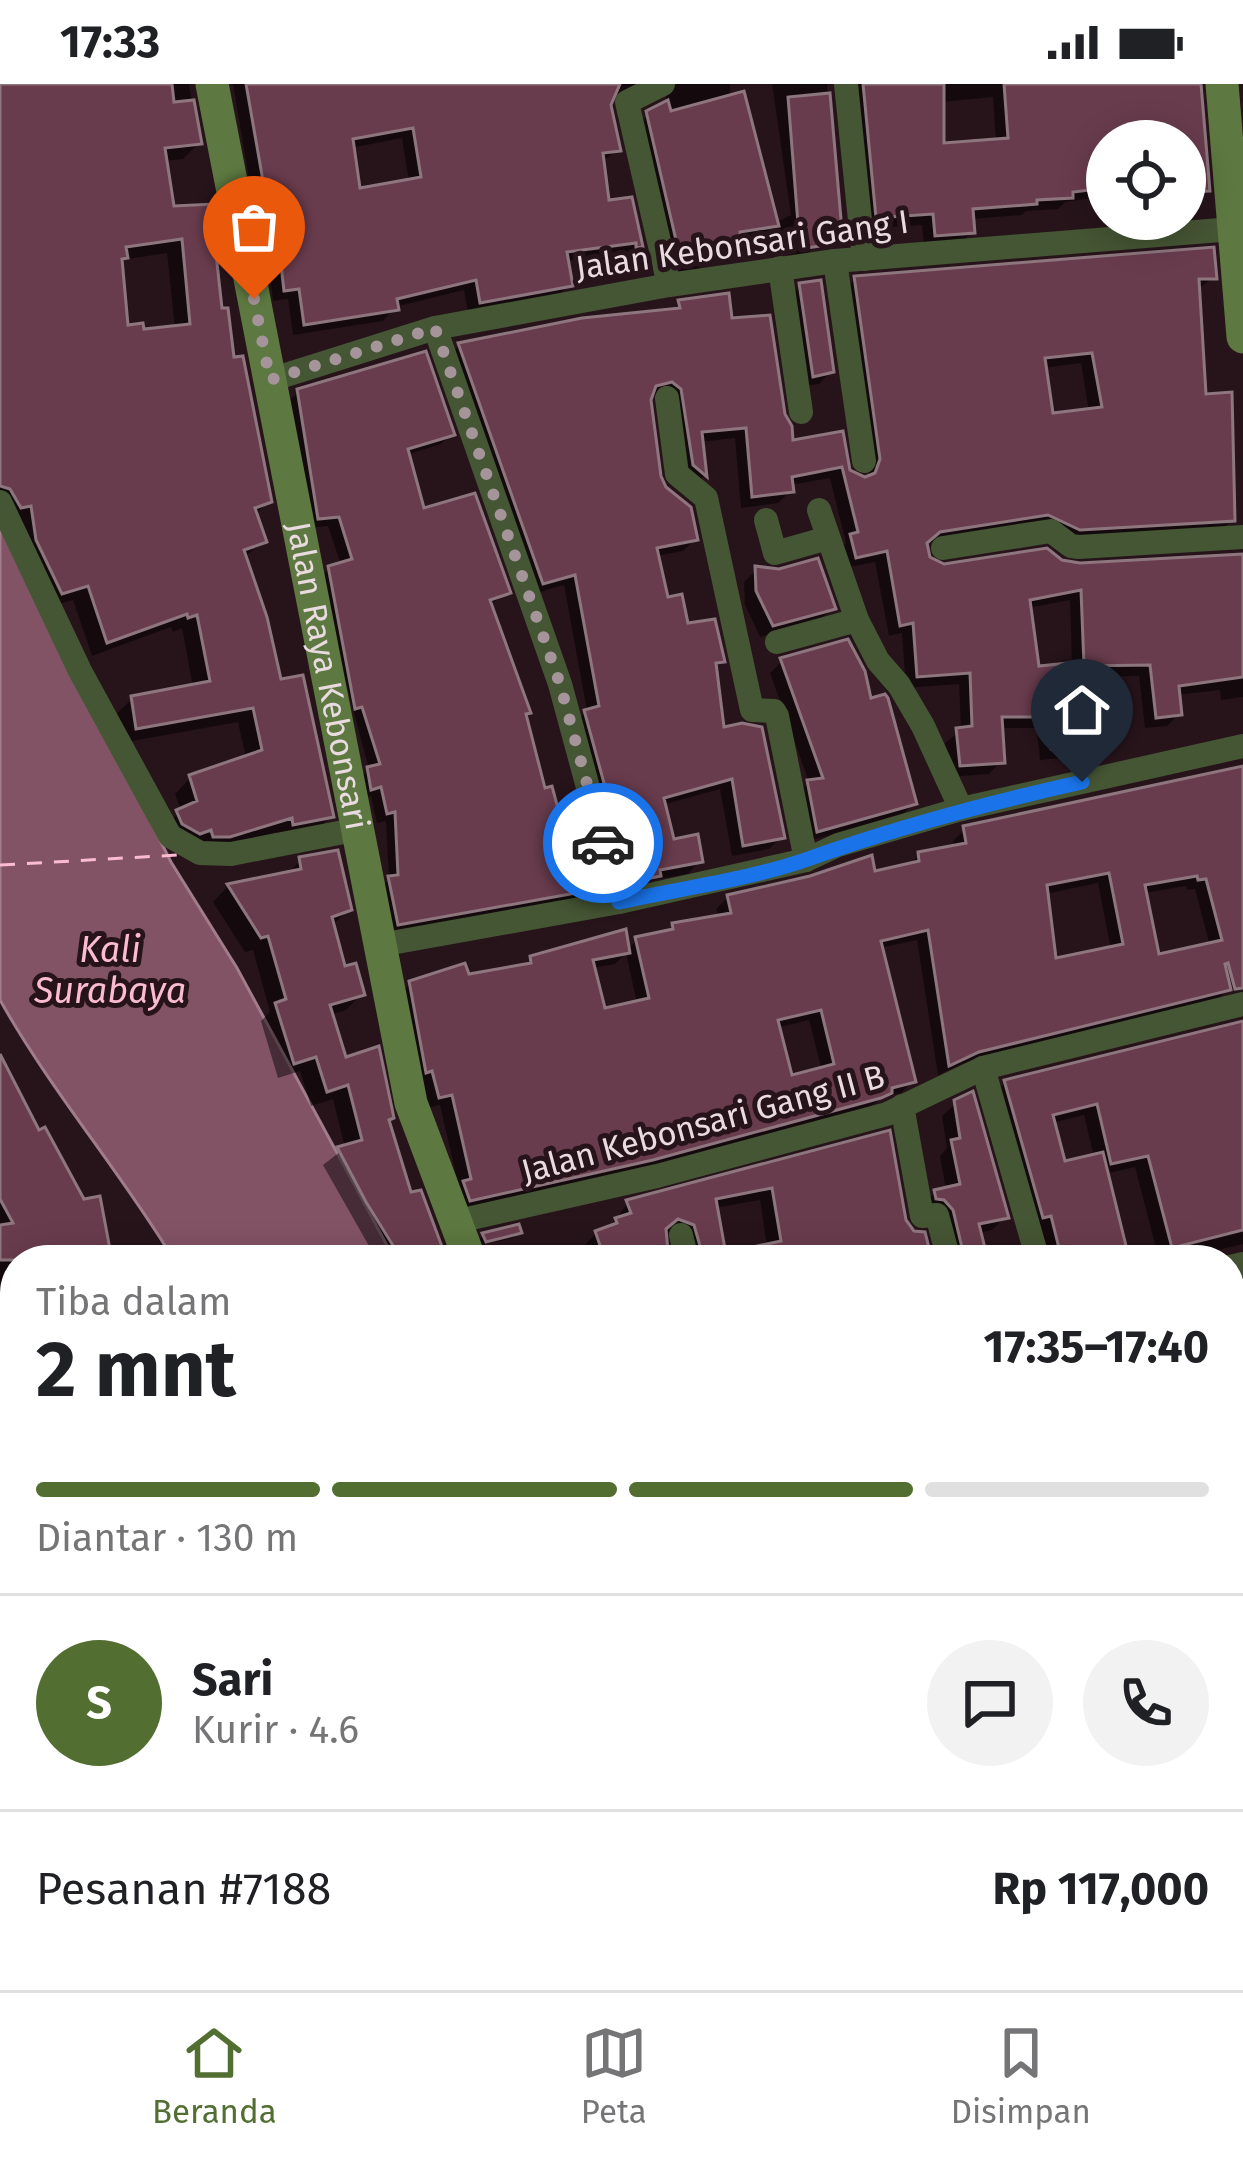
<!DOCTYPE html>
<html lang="id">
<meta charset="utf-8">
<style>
:root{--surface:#fff;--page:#f2f2f2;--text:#202124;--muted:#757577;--line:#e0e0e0;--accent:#526e31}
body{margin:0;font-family:"Fira Sans",sans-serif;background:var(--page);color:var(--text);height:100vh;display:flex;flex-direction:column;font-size:45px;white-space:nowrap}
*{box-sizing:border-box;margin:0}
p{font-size:39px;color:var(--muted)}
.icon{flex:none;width:66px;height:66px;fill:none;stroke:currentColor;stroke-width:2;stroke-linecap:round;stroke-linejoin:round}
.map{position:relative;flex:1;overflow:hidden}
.side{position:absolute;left:0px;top:1161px;width:1245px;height:747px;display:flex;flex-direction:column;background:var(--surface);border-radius:48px 48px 0 0;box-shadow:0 6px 30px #0003}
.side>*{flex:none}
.tools{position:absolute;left:1086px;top:36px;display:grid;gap:24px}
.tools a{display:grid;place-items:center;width:120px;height:120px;border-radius:50%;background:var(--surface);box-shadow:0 6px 30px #0003;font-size:60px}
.pin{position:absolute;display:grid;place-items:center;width:102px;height:102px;color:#fff;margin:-123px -51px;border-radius:50% 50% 50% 0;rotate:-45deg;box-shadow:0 0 12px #0007}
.pin .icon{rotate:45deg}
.courier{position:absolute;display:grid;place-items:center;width:120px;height:120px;margin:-60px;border:9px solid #1a73e8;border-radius:50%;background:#fff;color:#222;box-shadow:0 3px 15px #0007}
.overview em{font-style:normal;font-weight:700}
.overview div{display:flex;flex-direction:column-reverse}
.overview{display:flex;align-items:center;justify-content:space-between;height:204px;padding:0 36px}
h1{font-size:78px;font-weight:700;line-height:90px}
.bar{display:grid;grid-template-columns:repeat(4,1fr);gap:18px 12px;align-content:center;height:144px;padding:0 36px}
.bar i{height:15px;border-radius:9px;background:var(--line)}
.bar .selected{background:var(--accent)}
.bar p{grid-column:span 4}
.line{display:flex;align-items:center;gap:30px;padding:0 36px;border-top:3px solid var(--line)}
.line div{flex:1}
.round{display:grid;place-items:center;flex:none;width:126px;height:126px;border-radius:63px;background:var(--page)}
.status{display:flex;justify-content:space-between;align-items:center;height:84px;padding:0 60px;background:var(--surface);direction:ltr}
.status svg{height:33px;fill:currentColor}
.menu{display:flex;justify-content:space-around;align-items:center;height:168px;border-top:3px solid var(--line);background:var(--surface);font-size:33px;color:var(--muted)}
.menu a{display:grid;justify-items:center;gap:6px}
.menu .selected{color:var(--accent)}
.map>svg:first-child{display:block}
.water{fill:#825365;stroke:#a17c8a;stroke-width:3}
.shadow{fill:#0007;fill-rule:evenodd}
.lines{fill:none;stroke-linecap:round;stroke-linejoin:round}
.stream{stroke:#a17c8a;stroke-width:9}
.ferry{stroke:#fbbcd2;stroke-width:3;stroke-dasharray:15 12;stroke-linecap:butt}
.building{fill:#693c4d;stroke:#8e767e;stroke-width:3;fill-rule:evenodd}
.lane{stroke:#455634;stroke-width:12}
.street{stroke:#455634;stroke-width:24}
.secondary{stroke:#5d7840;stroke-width:33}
.done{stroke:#a5959b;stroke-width:12;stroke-dasharray:0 21.6}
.route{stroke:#1a73e8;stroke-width:15}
.labels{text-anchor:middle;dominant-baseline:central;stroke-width:10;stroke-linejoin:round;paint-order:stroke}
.street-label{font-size:33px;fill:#e9dbe0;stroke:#27141b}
.water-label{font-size:36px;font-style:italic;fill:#fbbcd2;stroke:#27141b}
</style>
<div class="status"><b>17:33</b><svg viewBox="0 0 49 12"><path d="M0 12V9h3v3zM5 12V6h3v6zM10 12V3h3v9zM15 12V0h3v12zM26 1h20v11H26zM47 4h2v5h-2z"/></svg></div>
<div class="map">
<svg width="1243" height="1906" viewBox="0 0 1243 1906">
<rect width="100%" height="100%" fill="#27141b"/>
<g class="water">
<path d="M0 439 171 778 237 884 395 1176H174C120 1087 51 1007 0 916Z"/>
<path d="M617 1893H842L848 1906H625Z"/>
</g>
<g class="shadow">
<path d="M0 0H189L199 59 183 75 164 77 171 126 217 151 212 156 220 228 269 417 255 431 263 457 244 474 278 599 331 732 315 748 278 755 277 748 212 768 162 744 181 727 175 710 190 694 246 674 238 638 121 659 116 630 132 615 193 603 182 544 173 548 171 543 92 572 73 516 46 524 0 429ZM167 169 175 245 142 248 125 244 122 176Z"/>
<path d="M233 0H637L609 14 618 66 601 78 606 119 640 162 628 174 625 170 566 177 569 201 557 213 468 229 464 206 395 223 383 237 293 251 288 215 273 217 265 142 257 106 251 107ZM402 54 409 98 357 108 351 64Z"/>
<path d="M660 0H730L731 14 775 139 791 131 772 0H827L839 146 827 158 816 159 805 173 789 176 788 162 748 166 746 156 735 158 726 167 706 171 707 177 695 189 670 193 635 42 666 18V4Z"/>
<path d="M844 0H1177L1207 106 1195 118H1185V57H1107V112L1065 118 1058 125 1026 127 1022 131 971 135 972 148 960 160 924 163 922 141 865 145ZM993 13 996 58 941 62V18Z"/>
<path d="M1116 135H1153L1142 145 1117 147Z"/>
<path d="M1214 193 1197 206 1203 313 1232 436 1219 448 1066 457 1035 442 926 459 929 478 944 483 1061 479 1079 483 1243 471V613L1221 616 1220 606 1177 611 1179 630 1167 642 1145 644 1139 592 1078 593 1084 661 1071 673 1040 676 1037 644H999L1001 677 989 690 948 693 945 659 961 646 959 600 906 604 902 549 889 552 875 478 844 484 840 465 846 459 830 394 790 401 791 407 778 419 741 424 735 354 700 358 704 392 693 403 669 317 649 308 658 393 695 455 683 467 656 472 666 516 685 543 721 577 714 585 722 647 781 753 769 765 732 772 720 705 662 721 671 759 700 777 688 790 652 796 645 803 619 809 573 640 587 627 564 501 530 511 447 274 459 262 671 228 680 219 729 238 782 332 790 360 841 350 848 388 866 397 869 389 843 207 855 195ZM1081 279 1089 328 1051 332 1043 284ZM1070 516 1072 582 1037 585 1028 524Z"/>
<path d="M800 202 831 287 819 300 801 303 788 214Z"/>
<path d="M299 307 452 350 441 360 406 371 422 428 507 509 488 522 543 707 595 804 585 814 388 850 379 805 389 795 386 737 377 739 371 712 361 714 358 696 369 685 318 495 329 485 341 481 328 442 309 444 288 318Z"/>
<path d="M756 486 832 524 820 536 760 553 745 521 744 498Z"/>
<path d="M782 577 869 618 914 719 901 732 805 758 796 711 809 698 770 589Z"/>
<path d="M1243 685V882L1224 887 1228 905 1216 917 964 979 938 991 917 856 880 864 912 997 901 1009 884 1013 867 1025 639 1087 459 1127V1104L440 1021 428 1024 398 912 410 900 523 883 532 875 627 866 637 856 666 849 673 842 719 834 716 825 728 813 908 782 919 771 954 764 953 757 965 745ZM1098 799 1111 866 1053 877 1045 810ZM1186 802 1187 806 1195 805 1210 862 1157 873 1144 809ZM626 869 637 920 603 927 592 884 615 880ZM809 936 822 987 790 995 776 944Z"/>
<path d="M301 776 349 825 331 843 343 886 362 910 346 926 330 931 344 976 387 1037 409 1111 441 1167 436 1172 438 1176H377L323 1081 345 1064 333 1015 311 1022 300 987 278 994 261 937 270 928 253 866 245 868 213 818 228 802 286 791Z"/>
<path d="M1243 940V1160L1218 1166 1215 1176H1173L1172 1172 1159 1176 1135 1083 1105 1090 1125 1176H1046L992 1012 1005 999ZM1084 1031 1094 1073 1063 1081 1052 1039Z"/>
<path d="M0 977 109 1176H15V1893H340L346 1906H0Z"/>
<path d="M956 1019 1005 1133 992 1146 978 1149 985 1176H950L922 1122 935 1108 946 1106 940 1072 947 1064 942 1032Z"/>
<path d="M887 1050 903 1137 930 1176H688L673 1147 663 1149 662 1154 668 1176H588L583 1163 596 1149 608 1145 628 1119ZM760 1116 767 1163 723 1172 715 1124Z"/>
<path d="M518 1148 513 1154 480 1161 478 1156 484 1151Z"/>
<path d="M1230 1220 1231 1223 1243 1221V1384L1230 1390Z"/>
<path d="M1243 1624V1906H1235L1230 1891V1625Z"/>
<path d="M966 1893H1057L1060 1905 942 1906 950 1898Z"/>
</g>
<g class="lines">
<path class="stream" d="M1230 1471 1243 1465"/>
<path class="ferry" d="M0 781 178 771"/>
</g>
<g class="building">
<path d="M0 0H172L174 18 194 16 202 60 165 64 174 122 214 120 220 152H214L222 224H228L234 273 243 272 272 418 255 424 267 458 244 466 267 533 281 595 303 591 334 733 293 741 292 734 230 753H213L211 746 200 750 182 740 176 726 197 717 189 691 262 666 253 624 136 645 131 612 210 597 197 531 188 534 187 530 107 559 88 502 62 510 36 456 31 422 21 424 10 405 0 402ZM182 155 190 240 144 245 143 239 128 241 122 175 128 174 126 163Z"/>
<path d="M246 0H620L611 21 621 67 603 69 609 116 632 113 643 163 636 164V159L567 168 573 202 480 219 476 196 397 215 399 226 304 241 299 205 284 207 275 129 269 96 263 97ZM413 44 421 93 360 104 353 55Z"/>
<path d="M863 0H944V59L1008 54 1004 0H1201L1210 107 1185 108V57H1107V104L1073 108V114L1037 116V120L973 125 975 149 935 152 933 130 876 134Z"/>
<path d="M744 7 779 142 740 148 741 156 707 162 710 178 682 182 646 27 668 16 671 27Z"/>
<path d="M830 9 842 147 817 150 820 162 800 165 788 13Z"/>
<path d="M1214 163 1217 195H1199L1206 310 1232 308 1235 437 1080 446 1048 431 940 448 927 459 930 473 944 480 1047 464 1062 476 1080 479 1243 470V593L1179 602 1182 631 1156 634 1150 581 1084 582 1081 506 1030 516 1039 582 1079 578 1087 662 1051 665 1048 633H1002L1005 679 960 682 956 644 972 642 970 589 917 593 913 539 900 542 887 467 856 474 850 450 858 448 842 383 792 393 794 408 752 413 746 344 702 348 707 393 693 381 681 305 672 298 656 302 651 316 661 392 666 403 691 423 698 456 657 464 668 513 682 510 688 539 715 535 725 578 716 579 724 643 742 639 762 643 785 754 743 762 732 695 664 714 674 755 698 750 703 778 660 786 661 792 631 798 584 626 599 622 575 491 543 500 458 259 582 234 680 224 678 216 729 209 732 234 770 231 785 330 792 342 793 356 843 347 850 386 865 393 875 389 880 375 854 192ZM1092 269 1102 323 1053 329 1045 274Z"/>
<path d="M821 196 834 288 813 293 799 199Z"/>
<path d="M426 267 455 351 408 365 424 424 475 409 511 509 490 516 531 629 526 630 545 704 552 702 560 732 578 729 598 805 398 841 388 792 398 791 395 728 387 730 381 703 371 706 367 683 380 680 362 623 355 625 328 482 352 475 339 433 318 435 297 305Z"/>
<path d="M818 474 836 525 773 542 756 507 755 482 779 485Z"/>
<path d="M848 555 865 587 871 614 885 610 888 614 917 720 817 748 807 696 823 694 780 574Z"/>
<path d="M1243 682V904L1235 905 1228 879 1225 880 1231 906 979 968 949 982 928 846 881 857 916 998 892 1004V1009L881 1014 653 1076 470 1117 463 1097 471 1095 452 1011 439 1014 432 987 426 989 409 897 465 879 469 890 531 879 530 872 626 845 630 869 593 876 605 924 649 914 635 853 673 845 672 839 731 829 727 811 810 792 872 771 875 787 919 777 918 768 966 759 963 742ZM1109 789 1123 860 1056 874 1047 801ZM1197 792 1198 796 1206 795 1222 856 1159 870 1145 801ZM821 926 834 980 792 991 778 936Z"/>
<path d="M338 766 352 826 332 833 345 882 356 879 365 911 330 921 346 973 379 962 394 1034 389 1036 411 1108 421 1106 444 1168 438 1169 441 1176H402L366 1118 337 1063 362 1056 348 1001 327 1008 316 973 294 980 275 919 286 915 268 852 261 854 227 800 301 785 299 773Z"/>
<path d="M1243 937V1146L1172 1164 1148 1072 1111 1080 1097 1020 1053 1031 1065 1077 1103 1068 1128 1170 1103 1176H1062L1051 1132 1043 1134 1004 996Z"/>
<path d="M0 970 39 1046 45 1043 84 1115 100 1112 112 1176H0V1141L13 1139 0 1115Z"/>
<path d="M973 1007 1009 1134 979 1140 988 1176H965L953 1126 944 1116 936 1115 934 1106 960 1100 951 1056 960 1054 954 1016Z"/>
<path d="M890 1046 906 1136 914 1147 925 1148 932 1176H739L738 1166 781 1157 772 1104 716 1115 727 1176H704L694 1141 678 1135 666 1145 668 1167 647 1176H605L595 1147 617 1139 615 1134 631 1129 626 1116Z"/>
<path d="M519 1140 522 1149 486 1158 482 1149Z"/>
</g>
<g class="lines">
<path class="lane" d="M886 1904 913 1893"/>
<g class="street">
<path d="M663 0 627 18 669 201"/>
<path d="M846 0 864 175"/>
<path d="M835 177 864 377"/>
<path d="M780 184 801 328"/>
<path d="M435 244 560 600 619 818"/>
<path d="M270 296 435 244 669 201 835 177 1233 145"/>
<path d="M667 314 677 390 706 414 752 626 774 627 777 632 806 776"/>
<path d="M0 418 80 587 170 752 200 769 231 770 359 745"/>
<path d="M819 426 857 536 878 577 899 601 923 642 961 725"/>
<path d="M766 436 775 469 828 454"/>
<path d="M943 464 1051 447 1071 462 1079 463 1243 453"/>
<path d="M777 558 857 536"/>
<path d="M380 861 619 818 806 776 838 761 961 725 1243 662"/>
<path d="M983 984 1038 1176"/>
<path d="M902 1022 922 1132 937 1131 949 1176"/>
<path d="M454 1138 657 1092 887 1030 983 984 1243 920"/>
<path d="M681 1151 687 1176"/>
<path d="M1230 1183 1243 1180"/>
<path d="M1230 1437 1243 1431"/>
</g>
<g class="secondary">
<path id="s1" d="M212 0 411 1019 470 1176"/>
<path d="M1222 0 1243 253"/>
<path d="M1230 1524 1243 1518"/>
<path d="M879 1893 884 1906"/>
</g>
</g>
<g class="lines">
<path class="done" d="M254 215 270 296 435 244 560 600 603 759"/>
<path class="route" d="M603 759 619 818C681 804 748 796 808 775 898 743 988 719 1082 698"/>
</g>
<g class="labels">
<g class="street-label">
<text transform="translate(742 161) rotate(-8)">Jalan Kebonsari Gang I</text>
<text stroke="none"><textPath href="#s1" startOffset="603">Jalan Raya Kebonsari</textPath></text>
<text transform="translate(703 1040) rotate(-15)">Jalan Kebonsari Gang II B</text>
</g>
<g class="water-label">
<text x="110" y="866">Kali<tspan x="110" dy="41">Surabaya</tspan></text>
</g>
</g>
</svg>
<div class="tools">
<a><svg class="icon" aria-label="locate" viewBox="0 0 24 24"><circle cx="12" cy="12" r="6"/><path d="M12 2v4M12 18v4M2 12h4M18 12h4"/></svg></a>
</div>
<div class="pin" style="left:254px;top:215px;background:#ea580c"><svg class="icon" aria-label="bag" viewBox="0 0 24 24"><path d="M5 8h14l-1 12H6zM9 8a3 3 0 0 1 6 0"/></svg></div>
<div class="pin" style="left:1082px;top:698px;background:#1f2937"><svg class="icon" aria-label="home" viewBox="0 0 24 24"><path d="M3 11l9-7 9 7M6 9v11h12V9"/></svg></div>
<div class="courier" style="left:603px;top:759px"><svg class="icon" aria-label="car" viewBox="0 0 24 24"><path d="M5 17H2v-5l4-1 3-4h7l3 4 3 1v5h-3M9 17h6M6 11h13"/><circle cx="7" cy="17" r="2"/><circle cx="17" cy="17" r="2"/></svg></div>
<section class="side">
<div class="overview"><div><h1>2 mnt</h1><p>Tiba dalam</p></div><em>17:35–17:40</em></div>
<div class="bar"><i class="selected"></i><i class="selected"></i><i class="selected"></i><i></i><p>Diantar · 130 m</p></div>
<div class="line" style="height:216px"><b class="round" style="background:var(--accent);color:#fff">S</b><div><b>Sari</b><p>Kurir · 4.6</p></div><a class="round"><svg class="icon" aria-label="chat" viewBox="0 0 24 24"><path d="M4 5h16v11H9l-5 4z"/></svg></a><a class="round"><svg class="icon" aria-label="phone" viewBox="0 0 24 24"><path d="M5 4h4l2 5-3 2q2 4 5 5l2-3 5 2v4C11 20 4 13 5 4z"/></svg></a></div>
<div class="line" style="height:156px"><div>Pesanan #7188</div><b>Rp 117,000</b></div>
</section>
</div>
<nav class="menu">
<a class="selected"><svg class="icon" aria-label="home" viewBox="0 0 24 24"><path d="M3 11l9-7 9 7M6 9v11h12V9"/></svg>Beranda</a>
<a><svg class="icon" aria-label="map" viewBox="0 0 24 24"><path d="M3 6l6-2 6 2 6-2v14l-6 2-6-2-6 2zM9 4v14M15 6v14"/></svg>Peta</a>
<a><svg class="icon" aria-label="saved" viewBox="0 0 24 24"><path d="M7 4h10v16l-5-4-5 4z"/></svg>Disimpan</a>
</nav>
